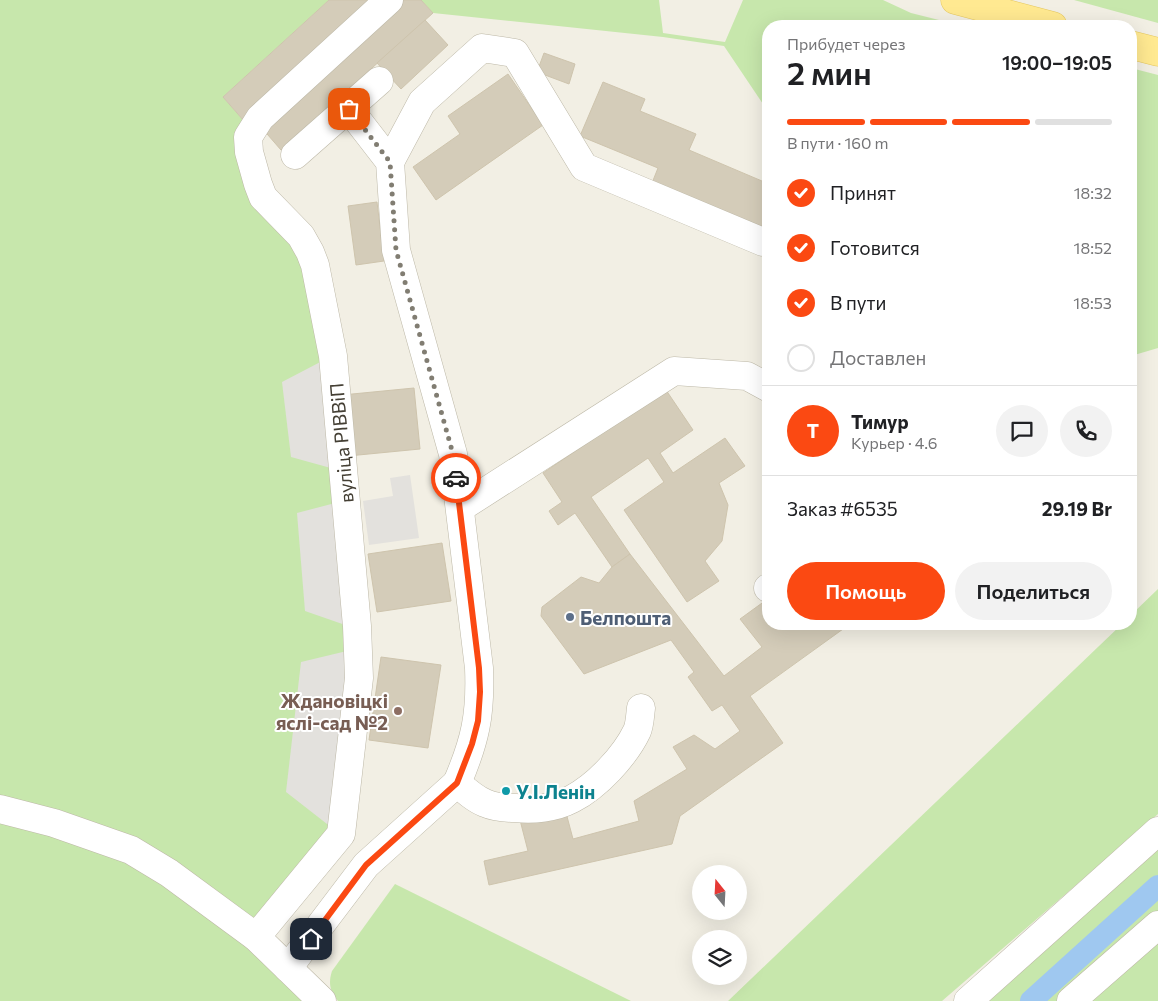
<!DOCTYPE html>
<html lang="ru">
<meta charset="utf-8">
<style>
:root{--surface:#fff;--page:#f2f2f2;--text:#202124;--muted:#757577;--line:#e0e0e0;--accent:#fb4912}
body{margin:0;font-family:Commissioner,sans-serif;background:var(--page);color:var(--text);height:100vh;display:flex;flex-direction:column;font-size:19px;white-space:nowrap}
*{box-sizing:border-box;margin:0}
p{font-size:16px;color:var(--muted)}
.icon{flex:none;width:28px;height:28px;fill:none;stroke:currentColor;stroke-width:2;stroke-linecap:round;stroke-linejoin:round}
.map{position:relative;flex:1;overflow:hidden}
.details{position:absolute;left:762px;top:20px;width:375px;height:610px;display:flex;flex-direction:column;background:var(--surface);border-radius:20px;box-shadow:0 5px 20px #0002}
.details>*{flex:none}
.needle{width:32px;rotate:342deg}
.fabs{position:absolute;left:692px;top:865px;display:grid;gap:10px}
.fabs a{display:grid;place-items:center;width:55px;height:55px;border-radius:50%;background:var(--surface);box-shadow:0 5px 20px #0002;font-size:25px}
.pin{position:absolute;display:grid;place-items:center;width:42px;height:42px;color:#fff;margin:-21px;border-radius:10px;box-shadow:0 2px 8px #0006}
.courier{position:absolute;display:grid;place-items:center;width:50px;height:50px;margin:-25px;border:4px solid #fb4912;border-radius:50%;background:#fff;color:#222;box-shadow:0 1px 6px #0007}
.summary em{font-style:normal;font-weight:600}
.summary div{display:flex;flex-direction:column-reverse}
.summary{display:flex;align-items:center;justify-content:space-between;height:85px;padding:0 25px}
h1{font-size:32px;font-weight:600;line-height:38px}
.bar{display:grid;grid-template-columns:repeat(4,1fr);gap:8px 5px;align-content:center;height:60px;padding:0 25px}
.bar i{height:6px;border-radius:4px;background:var(--line)}
.bar .active{background:var(--accent)}
.bar p{grid-column:span 4}
.line{display:flex;align-items:center;gap:12px;padding:0 25px;border-top:1px solid var(--line)}
.line div{flex:1}
.round{display:grid;place-items:center;flex:none;width:52px;height:52px;border-radius:26px;background:var(--page)}
ol{padding:0 25px;list-style:none}
li{display:flex;align-items:center;gap:15px;height:55px}
li p{margin-inline-start:auto}
li .icon{padding:5px;border-radius:50%;background:var(--accent);color:#fff;stroke-width:4}
li:last-child{color:var(--muted)}
li i{width:28px;height:28px;border:2px solid var(--line);border-radius:50%}
.cta{display:flex;gap:10px;margin-top:auto;padding:10px 25px}
.cta a{flex:1;height:58px;border-radius:30px;background:var(--accent);color:#fff;font-size:20px;font-weight:600;line-height:58px;text-align:center}
.cta a+a{background:var(--page);color:var(--text)}
.map>svg:first-child{display:block}
.green{fill:#c7e7ac}
.parking{fill:#e3e1dd}
.lines{fill:none;stroke-linecap:round;stroke-linejoin:round}
.canal{stroke:#9fc8f0;stroke-width:22}
.building{fill:#d4ccb9;stroke:#cec4ad}
.minor-casing{stroke:#bdb8a7;stroke-width:29}
.major-casing{stroke:#e4c760;stroke-width:29}
.minor{stroke:#fff;stroke-width:28}
.major{stroke:#ffe991;stroke-width:28}
.done{stroke:#817d72;stroke-width:5;stroke-dasharray:0 9}
.route{stroke:#fb4912;stroke-width:6}
.service-dot{fill:#5c6f8a;stroke:#fff;stroke-width:2}
.education-dot{fill:#8d6e63;stroke:#fff;stroke-width:2}
.culture-dot{fill:#0f9aa8;stroke:#fff;stroke-width:2}
.labels{text-anchor:middle;dominant-baseline:central;stroke-width:4;stroke-linejoin:round;paint-order:stroke}
.street-label{font-size:19px;fill:#443f34;stroke:#fff}
.service-label{font-size:19px;font-weight:bold;fill:#4e5e75;stroke:#fff;text-anchor:start}
.education-label{font-size:19px;font-weight:bold;fill:#785e54;stroke:#fff;text-anchor:end}
.culture-label{font-size:19px;font-weight:bold;fill:#0d838f;stroke:#fff;text-anchor:start}
</style>
<div class="map">
<svg width="1158" height="1001" viewBox="0 0 1158 1001">
<rect width="100%" height="100%" fill="#f2efe4"/>
<g class="green">
<path d="M0 0H329L223 97 244 121 245 138 307 253 338 470 351 627 336 831 259 926 0 798Z"/>
<path d="M421 0H659L663 33 725 42 743 0H883L911 13 963 26H769V113L724 46 663 37 433 13Z"/>
<path d="M1074 0H1158V23Z"/>
<path d="M1131 68 1158 75V348L1131 356Z"/>
<path d="M1158 589V814L942 1001H728L1122 624H1131V615Z"/>
<path d="M0 819 131 863 242 942 302 1001H0Z"/>
<path d="M1158 844V920L1066 1001H983Z"/>
<path d="M395 884 631 1001H338C330 992 328 983 332 971Z"/>
<path d="M1158 929V1001H1076Z"/>
</g>
<g class="parking">
<path d="M328 358 338 470 291 457 282 382Z"/>
<path d="M410 475 419 538 369 545 363 501 393 496 390 478Z"/>
<path d="M339 502 351 627 305 611 297 513Z"/>
<path d="M351 650 336 831 286 792 301 662Z"/>
</g>
<g class="lines">
<path class="canal" d="M1031 1001 1158 886"/>
</g>
<g class="building">
<path d="M329 0H377L244 121 223 97Z"/>
<path d="M401 0H421L433 13 281 150 261 127Z"/>
<path d="M425 20 448 45 401 89 377 63Z"/>
<path d="M544 53 575 64 569 84 537 72Z"/>
<path d="M508 74 543 125 436 200 413 167 460 134 448 116Z"/>
<path d="M603 82 645 99 640 111 696 134 689 150 769 184V224L766 231 652 183 658 168 580 136Z"/>
<path d="M377 202 384 261 356 265 348 206Z"/>
<path d="M414 388 420 449 348 456 342 395Z"/>
<path d="M666 390 693 430 660 453 673 473 725 438 745 466 719 483 728 505 722 541 705 561 719 581 687 602 624 510 664 482 648 458 591 497 630 554 612 567 575 513 558 525 549 511 562 502 543 473Z"/>
<path d="M442 543 451 601 377 612 368 554Z"/>
<path d="M630 554 724 676 762 647 740 619 769 598V624H850L750 696 783 743 680 816 672 844 489 885 484 861 528 851 520 820 565 809 573 839 639 821 634 801 687 769 673 747 694 735 715 749 740 731 722 705 712 711 688 677 694 672 671 640 584 674 541 616 542 607 581 577 599 583 612 567Z"/>
<path d="M381 657 441 665 428 748 369 740Z"/>
</g>
<g class="lines">
<g class="minor-casing">
<g id="minor">
<path d="M349 109 390 162 396 250 453 454 479 668C481 715 475 741 457 783"/>
<path d="M295 155 379 81"/>
<path d="M390 162 422 102 482 48 515 53 584 167 763 242"/>
<path d="M460 508 674 371 747 376 769 388"/>
<path d="M768 588H769"/>
<path d="M0 809 54 823 131 850 169 873 256 937 322 1001"/>
<path d="M256 937 341 834 359 678 357 626 333 356 315 265 310 252 301 236 263 197 258 184 249 152 248 137 260 118 389 0"/>
<path d="M288 968 366 865 457 783C466 791 475 799 485 803 494 807 506 808 515 808 533 810 555 808 572 799 597 786 625 756 637 731 640 724 640 715 641 708"/>
<path d="M968 1001 1158 831"/>
<path d="M1071 1001 1158 925"/>
</g>
</g>
<g class="major-casing">
<g id="major">
<path d="M955 0 1053 26"/>
<path d="M1131 45 1158 52"/>
</g>
</g>
<use href="#minor" class="minor"/>
<use href="#major" class="major"/>
</g>
<g class="lines">
<path class="done" d="M349 109 390 162 396 250 453 454 456 478"/>
<path class="route" d="M311 939 366 865 457 783 472 744 478 721 480 692 479 668 456 478"/>
</g>
<circle class="service-dot" cx="570" cy="617" r="5"/>
<circle class="education-dot" cx="398" cy="711" r="5"/>
<circle class="culture-dot" cx="506" cy="791" r="5"/>
<g class="labels">
<g class="street-label">
<text transform="translate(341 443) rotate(-95)">вуліца РІВВіП</text>
</g>
<g class="service-label">
<text x="580" y="617">Белпошта</text>
</g>
<g class="education-label">
<text x="388" y="700">Ждановіцкі<tspan x="388" dy="22">яслі-сад №2</tspan></text>
</g>
<g class="culture-label">
<text x="516" y="791">У.І.Ленін</text>
</g>
</g>
</svg>
<div class="fabs">
<a><svg class="needle" viewBox="-14 -14 28 28"><path d="M0-13l5 13h-10z" fill="#e53935"/><path d="M0 13l5-13h-10z" fill="#757577"/></svg></a>
<a><svg class="icon" aria-label="layers" viewBox="0 0 24 24"><path d="M12 4l9 5-9 5-9-5zM3 14l9 5 9-5"/></svg></a>
</div>
<div class="pin" style="left:349px;top:109px;background:#ea580c"><svg class="icon" aria-label="bag" viewBox="0 0 24 24"><path d="M5 8h14l-1 12H6zM9 8a3 3 0 0 1 6 0"/></svg></div>
<div class="pin" style="left:311px;top:939px;background:#1f2937"><svg class="icon" aria-label="home" viewBox="0 0 24 24"><path d="M3 11l9-7 9 7M6 9v11h12V9"/></svg></div>
<div class="courier" style="left:456px;top:478px"><svg class="icon" aria-label="car" viewBox="0 0 24 24"><path d="M5 17H2v-5l4-1 3-4h7l3 4 3 1v5h-3M9 17h6M6 11h13"/><circle cx="7" cy="17" r="2"/><circle cx="17" cy="17" r="2"/></svg></div>
<section class="details">
<div class="summary"><div><h1>2 мин</h1><p>Прибудет через</p></div><em>19:00–19:05</em></div>
<div class="bar"><i class="active"></i><i class="active"></i><i class="active"></i><i></i><p>В пути · 160 m</p></div>
<ol>
<li><svg class="icon" aria-label="check" viewBox="0 0 24 24"><path d="M5 12l5 5 9-10"/></svg>Принят<p>18:32</p></li>
<li><svg class="icon" aria-label="check" viewBox="0 0 24 24"><path d="M5 12l5 5 9-10"/></svg>Готовится<p>18:52</p></li>
<li><svg class="icon" aria-label="check" viewBox="0 0 24 24"><path d="M5 12l5 5 9-10"/></svg>В пути<p>18:53</p></li>
<li><i></i>Доставлен</li>
</ol>
<div class="line" style="height:90px"><b class="round" style="background:var(--accent);color:#fff">Т</b><div><b>Тимур</b><p>Курьер · 4.6</p></div><a class="round"><svg class="icon" aria-label="chat" viewBox="0 0 24 24"><path d="M4 5h16v11H9l-5 4z"/></svg></a><a class="round"><svg class="icon" aria-label="phone" viewBox="0 0 24 24"><path d="M5 4h4l2 5-3 2q2 4 5 5l2-3 5 2v4C11 20 4 13 5 4z"/></svg></a></div>
<div class="line" style="height:65px"><div>Заказ #6535</div><b>29.19 Br</b></div>
<div class="cta"><a>Помощь</a><a>Поделиться</a></div>
</section>
</div>
